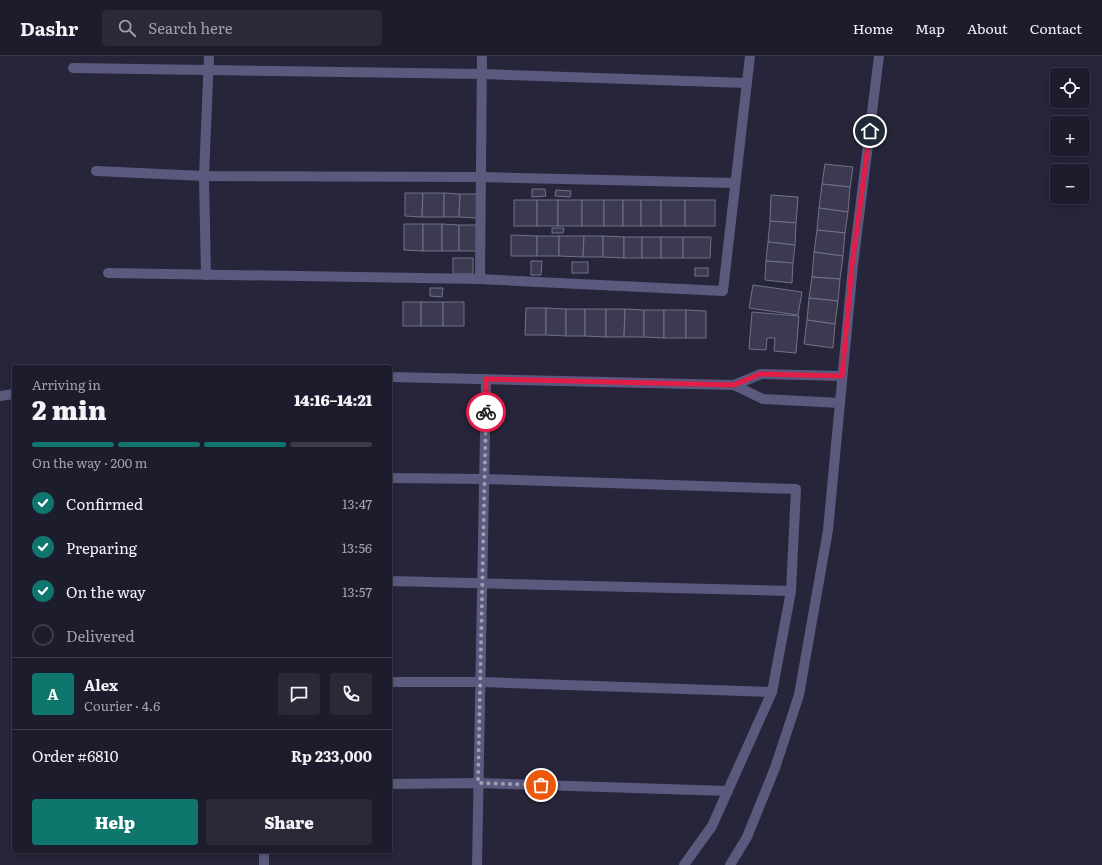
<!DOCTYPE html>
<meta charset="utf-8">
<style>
:root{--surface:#1c1c2c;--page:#292938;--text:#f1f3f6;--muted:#a0a1a9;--line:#3a3a48;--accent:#0f766e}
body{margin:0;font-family:Literata,serif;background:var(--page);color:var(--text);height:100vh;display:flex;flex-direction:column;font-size:15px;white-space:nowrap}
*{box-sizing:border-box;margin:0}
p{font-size:13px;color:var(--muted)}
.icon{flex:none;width:22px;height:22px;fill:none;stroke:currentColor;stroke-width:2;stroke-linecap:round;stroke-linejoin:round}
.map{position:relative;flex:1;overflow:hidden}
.details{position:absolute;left:12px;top:309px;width:380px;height:488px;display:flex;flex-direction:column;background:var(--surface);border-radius:4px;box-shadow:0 2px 6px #0003,0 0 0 1px var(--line)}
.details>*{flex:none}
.buttons{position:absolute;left:1050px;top:12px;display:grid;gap:8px}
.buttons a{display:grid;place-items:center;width:40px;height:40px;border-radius:4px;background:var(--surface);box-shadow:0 2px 6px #0003,0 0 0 1px var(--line);font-size:20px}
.pin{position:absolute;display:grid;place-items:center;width:34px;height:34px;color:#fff;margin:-17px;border:2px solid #fff;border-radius:50%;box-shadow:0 1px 4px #0007}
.courier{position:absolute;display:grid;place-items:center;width:40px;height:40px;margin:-20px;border:3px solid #e11d48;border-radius:50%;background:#fff;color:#222;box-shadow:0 1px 5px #0007}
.headline em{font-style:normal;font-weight:800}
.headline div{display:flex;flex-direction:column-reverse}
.headline{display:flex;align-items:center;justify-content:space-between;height:68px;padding:0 20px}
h1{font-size:26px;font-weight:800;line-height:30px}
.bar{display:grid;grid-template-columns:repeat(4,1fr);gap:6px 4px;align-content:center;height:48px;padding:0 20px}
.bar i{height:5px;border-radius:3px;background:var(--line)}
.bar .current{background:var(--accent)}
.bar p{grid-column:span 4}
.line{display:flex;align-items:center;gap:10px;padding:0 20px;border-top:1px solid var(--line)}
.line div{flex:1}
.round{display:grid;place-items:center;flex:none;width:42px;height:42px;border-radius:4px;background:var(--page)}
ol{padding:0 20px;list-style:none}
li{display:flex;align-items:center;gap:12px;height:44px}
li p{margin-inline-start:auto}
li .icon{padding:4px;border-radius:50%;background:var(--accent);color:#fff;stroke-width:4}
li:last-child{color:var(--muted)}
li i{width:22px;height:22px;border:2px solid var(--line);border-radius:50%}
.button{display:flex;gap:8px;margin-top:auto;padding:8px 20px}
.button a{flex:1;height:46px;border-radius:4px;background:var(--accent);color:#fff;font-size:16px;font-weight:800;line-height:46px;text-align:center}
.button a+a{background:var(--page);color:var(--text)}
header{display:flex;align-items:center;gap:24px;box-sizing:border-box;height:56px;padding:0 20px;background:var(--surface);border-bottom:1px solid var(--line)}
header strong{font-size:19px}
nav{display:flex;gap:22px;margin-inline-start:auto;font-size:14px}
.search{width:280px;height:36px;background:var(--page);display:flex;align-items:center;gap:10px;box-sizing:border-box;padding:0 14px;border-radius:4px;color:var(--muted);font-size:15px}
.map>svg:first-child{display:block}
.building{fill:#3b3a50;stroke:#717189}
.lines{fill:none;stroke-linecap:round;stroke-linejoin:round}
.minor{stroke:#5b597e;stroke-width:10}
.done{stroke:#a1a0b1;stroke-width:4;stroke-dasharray:0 7.2}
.route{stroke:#e11d48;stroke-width:5}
</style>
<header>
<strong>Dashr</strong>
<div class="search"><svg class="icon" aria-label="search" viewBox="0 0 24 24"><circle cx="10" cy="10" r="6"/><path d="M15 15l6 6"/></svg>Search here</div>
<nav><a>Home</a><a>Map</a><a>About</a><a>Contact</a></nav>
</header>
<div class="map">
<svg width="1102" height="809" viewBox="0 0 1102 809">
<rect width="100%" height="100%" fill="#26253a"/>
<g class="building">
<path d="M825 108 853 111 850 131 822 128Z"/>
<path d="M822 128 850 131 848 156 819 152Z"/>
<path d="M532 133H545L546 140 532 141Z"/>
<path d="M556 134 571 135 570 141 555 140Z"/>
<path d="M405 137H423L422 161 405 160Z"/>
<path d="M423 137H444V161H422Z"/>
<path d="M444 137 460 138 459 161H444Z"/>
<path d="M460 138H478L477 162 459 161Z"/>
<path d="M771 139 798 141 796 167 770 165Z"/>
<rect x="514" y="144" width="23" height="26"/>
<rect x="537" y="144" width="21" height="26"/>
<rect x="558" y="144" width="24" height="26"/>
<rect x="582" y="144" width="22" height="26"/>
<rect x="604" y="144" width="19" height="26"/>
<rect x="623" y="144" width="18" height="26"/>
<rect x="641" y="144" width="20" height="26"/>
<rect x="661" y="144" width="24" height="26"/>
<rect x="685" y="144" width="30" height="26"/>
<path d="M819 152 848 156 845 177 817 174Z"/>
<path d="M770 165 796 167 795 189 768 186Z"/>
<path d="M404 168H423V195L404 194Z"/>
<rect x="423" y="168" width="19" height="27"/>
<path d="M442 168 459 169V195H442Z"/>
<path d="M459 169H478L477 195H459Z"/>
<path d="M552 172H564L563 177H552Z"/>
<path d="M817 174 845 177 843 200 814 196Z"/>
<path d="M511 179 537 180V200H511Z"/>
<rect x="537" y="180" width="22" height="20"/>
<path d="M559 180H584L583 201 559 200Z"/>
<path d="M584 180H603V201H583Z"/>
<path d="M603 180 624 181V202L603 201Z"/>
<rect x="624" y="181" width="18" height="21"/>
<rect x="642" y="181" width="19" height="21"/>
<rect x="661" y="181" width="22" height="21"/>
<path d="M683 181H711L710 202H683Z"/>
<path d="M768 186 795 189 793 207 766 205Z"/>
<path d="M814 196 843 200 840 223 812 221Z"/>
<rect x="453" y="202" width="20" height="16"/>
<path d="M531 205H542L541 219H531Z"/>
<path d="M766 205 793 207 792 227 765 224Z"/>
<rect x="572" y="206" width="16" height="11"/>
<rect x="695" y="212" width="13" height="8"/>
<path d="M812 221 840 223 838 245 809 242Z"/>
<path d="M753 229 802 236 798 259 749 252Z"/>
<path d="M430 232H443L442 241 430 240Z"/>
<path d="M809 242 838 245 835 268 807 264Z"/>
<rect x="403" y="246" width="18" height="24"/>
<rect x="421" y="246" width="22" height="24"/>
<rect x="443" y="246" width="21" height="24"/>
<path d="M526 252H546V279H525Z"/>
<path d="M546 252 566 253V280L546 279Z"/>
<rect x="566" y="253" width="19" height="27"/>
<path d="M585 253H606V281L585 280Z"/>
<path d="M606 253H625L624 281H606Z"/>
<path d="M625 253 644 254V281H624Z"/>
<path d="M644 254H664V282L644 281Z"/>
<rect x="664" y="254" width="22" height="28"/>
<path d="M686 254 706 255V282H686Z"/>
<path d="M752 256 799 260 796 297 774 295 775 282H767L766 294 749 293Z"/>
<path d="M807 264 835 268 833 292 804 288Z"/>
</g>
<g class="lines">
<g class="minor">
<path d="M73 12 482 18 747 27"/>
<path d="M96 115 204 120 481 121 735 127"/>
<path d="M108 217 480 223 723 235 750 0"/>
<path d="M206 219 204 120 209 0"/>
<path d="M480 223 482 0"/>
<path d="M390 321 734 329 761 318 842 320"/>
<path d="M734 329 763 343 840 347"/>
<path d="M0 340 14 338"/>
<path d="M390 422 485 423 796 433 791 535 772 636 712 770 684 809"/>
<path d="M390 525 791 535"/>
<path d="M390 626H481L772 636"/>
<path d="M390 728 478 727 728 735"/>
<path d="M264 795V809"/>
<path d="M477 809 486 323"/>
<path d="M730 809 747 781 775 712 799 639 828 474 853 209 879 0"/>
</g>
</g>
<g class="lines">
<path class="done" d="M486 356 478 727 541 729"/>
<path class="route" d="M486 356V323L734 329 760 318 842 320 852 209 870 75"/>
</g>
</svg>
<div class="buttons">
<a><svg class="icon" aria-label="locate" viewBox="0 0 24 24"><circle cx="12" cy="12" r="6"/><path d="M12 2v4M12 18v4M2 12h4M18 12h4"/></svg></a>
<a>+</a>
<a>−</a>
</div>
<div class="pin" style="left:541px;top:729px;background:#ea580c"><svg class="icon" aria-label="bag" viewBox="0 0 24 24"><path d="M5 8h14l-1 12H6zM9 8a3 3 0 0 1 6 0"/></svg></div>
<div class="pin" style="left:870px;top:75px;background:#1f2937"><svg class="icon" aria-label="home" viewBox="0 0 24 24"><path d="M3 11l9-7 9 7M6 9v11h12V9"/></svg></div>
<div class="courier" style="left:486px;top:356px"><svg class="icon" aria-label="bike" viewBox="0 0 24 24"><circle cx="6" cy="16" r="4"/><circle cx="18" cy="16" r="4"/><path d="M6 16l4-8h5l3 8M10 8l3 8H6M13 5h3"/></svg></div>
<section class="details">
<div class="headline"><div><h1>2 min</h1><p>Arriving in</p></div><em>14:16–14:21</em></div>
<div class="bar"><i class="current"></i><i class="current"></i><i class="current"></i><i></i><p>On the way · 200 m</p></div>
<ol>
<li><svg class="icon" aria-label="check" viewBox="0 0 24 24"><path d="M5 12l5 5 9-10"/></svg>Confirmed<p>13:47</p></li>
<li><svg class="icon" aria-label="check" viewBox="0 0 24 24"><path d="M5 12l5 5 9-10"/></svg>Preparing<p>13:56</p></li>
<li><svg class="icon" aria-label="check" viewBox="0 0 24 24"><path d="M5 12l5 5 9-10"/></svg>On the way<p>13:57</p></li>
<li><i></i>Delivered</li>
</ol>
<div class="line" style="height:72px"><b class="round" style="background:var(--accent);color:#fff">A</b><div><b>Alex</b><p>Courier · 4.6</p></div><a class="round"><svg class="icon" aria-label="chat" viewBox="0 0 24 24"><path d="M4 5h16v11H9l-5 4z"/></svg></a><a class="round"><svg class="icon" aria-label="phone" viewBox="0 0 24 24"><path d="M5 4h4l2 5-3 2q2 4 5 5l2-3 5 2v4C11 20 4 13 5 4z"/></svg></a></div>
<div class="line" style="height:52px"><div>Order #6810</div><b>Rp 233,000</b></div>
<div class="button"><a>Help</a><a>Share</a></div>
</section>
</div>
